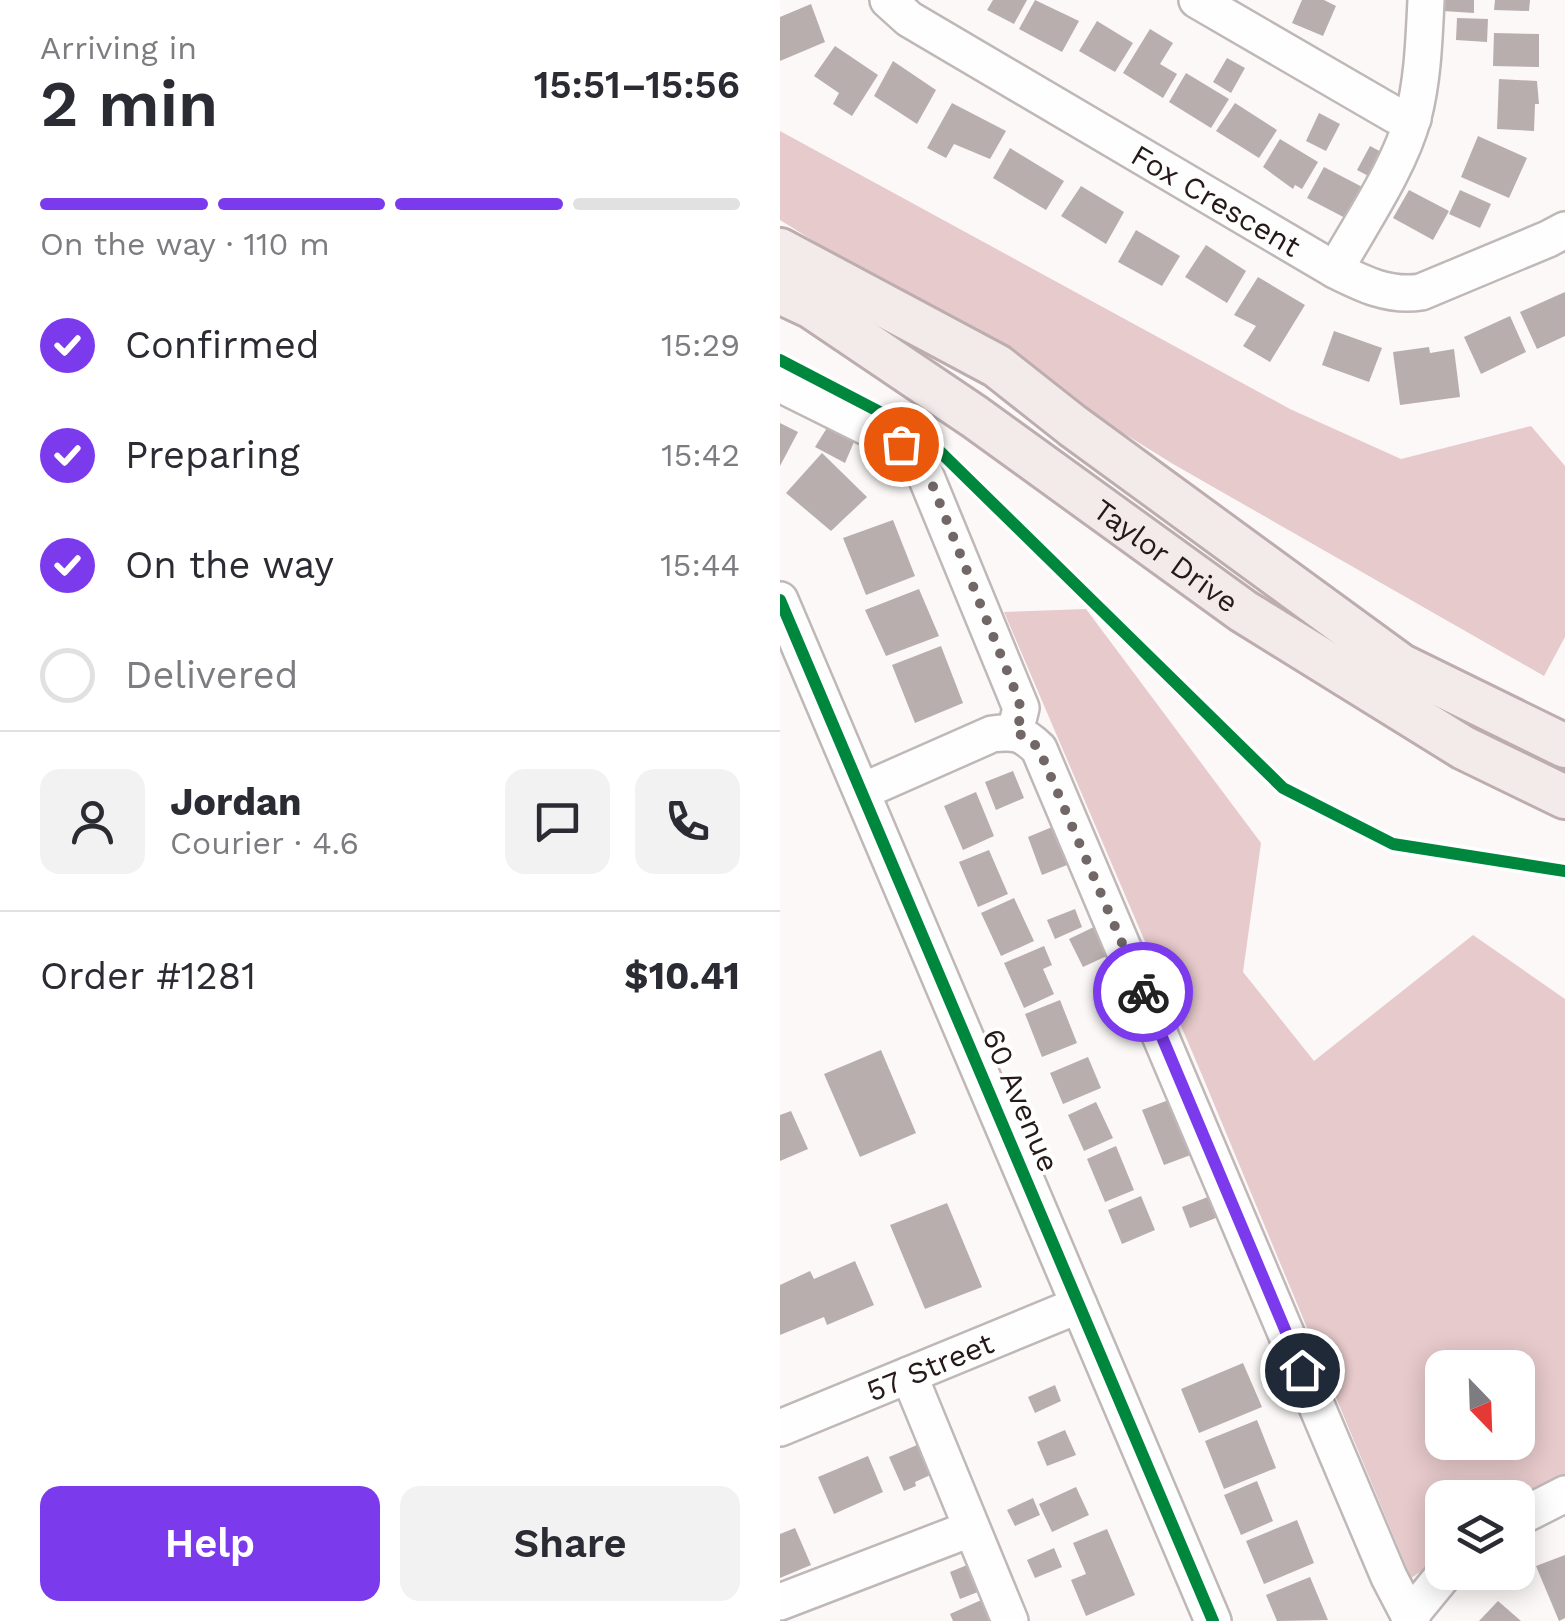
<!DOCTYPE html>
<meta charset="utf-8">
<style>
:root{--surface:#fff;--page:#f2f2f3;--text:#2b2b33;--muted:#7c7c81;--line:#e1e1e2;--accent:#7c3aed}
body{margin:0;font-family:"Work Sans",sans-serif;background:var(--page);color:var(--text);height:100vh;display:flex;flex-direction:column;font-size:38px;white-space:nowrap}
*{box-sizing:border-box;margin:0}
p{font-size:32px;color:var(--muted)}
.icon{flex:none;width:55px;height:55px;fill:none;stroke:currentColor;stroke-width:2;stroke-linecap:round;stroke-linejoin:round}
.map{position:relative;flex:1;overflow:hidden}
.sheet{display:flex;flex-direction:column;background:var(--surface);width:780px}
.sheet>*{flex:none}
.needle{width:65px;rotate:157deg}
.tools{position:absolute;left:645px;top:1350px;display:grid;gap:20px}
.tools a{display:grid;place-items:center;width:110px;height:110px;border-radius:20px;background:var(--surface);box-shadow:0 5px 25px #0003;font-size:50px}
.pin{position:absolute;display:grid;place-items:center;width:85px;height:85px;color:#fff;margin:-42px;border:5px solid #fff;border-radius:50%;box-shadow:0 2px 10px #0007}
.courier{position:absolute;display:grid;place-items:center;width:100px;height:100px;margin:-50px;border:8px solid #7c3aed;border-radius:50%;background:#fff;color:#222;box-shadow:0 2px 12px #0007}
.head em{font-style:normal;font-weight:600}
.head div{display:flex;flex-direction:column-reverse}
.head{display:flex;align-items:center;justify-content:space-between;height:170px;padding:0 40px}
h1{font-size:65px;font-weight:600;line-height:75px}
.bar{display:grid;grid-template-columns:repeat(4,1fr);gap:15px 10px;align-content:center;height:120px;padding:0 40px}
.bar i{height:12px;border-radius:8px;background:var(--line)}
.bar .active{background:var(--accent)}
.bar p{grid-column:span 4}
.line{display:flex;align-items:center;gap:25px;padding:0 40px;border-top:2px solid var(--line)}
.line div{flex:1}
.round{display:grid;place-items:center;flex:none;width:105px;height:105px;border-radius:20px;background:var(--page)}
ol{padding:0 40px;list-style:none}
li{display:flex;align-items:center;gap:30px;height:110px}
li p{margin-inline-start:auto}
li .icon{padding:10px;border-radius:50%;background:var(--accent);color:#fff;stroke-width:4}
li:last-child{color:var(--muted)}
li i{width:55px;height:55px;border:5px solid var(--line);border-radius:50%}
.action{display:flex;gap:20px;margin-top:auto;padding:20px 40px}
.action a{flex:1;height:115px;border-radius:20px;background:var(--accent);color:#fff;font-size:40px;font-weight:600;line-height:115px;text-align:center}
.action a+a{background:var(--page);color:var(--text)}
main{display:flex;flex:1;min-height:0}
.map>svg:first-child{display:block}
.forest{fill:#e7cacb;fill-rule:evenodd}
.building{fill:#b8aeae}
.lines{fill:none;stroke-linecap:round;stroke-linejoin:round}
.minor-casing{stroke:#c0b8b8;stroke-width:40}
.major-casing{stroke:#bdadae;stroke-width:48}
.minor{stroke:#fffefe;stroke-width:35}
.major{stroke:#f3eaea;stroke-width:42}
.cycleway-casing{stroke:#fff;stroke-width:19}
.cycleway{stroke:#00873e;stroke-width:12}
.done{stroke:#716767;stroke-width:10;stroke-dasharray:0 18}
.route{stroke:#7c3aed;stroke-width:12}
.labels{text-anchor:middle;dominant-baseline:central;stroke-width:8;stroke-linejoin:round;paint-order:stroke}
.street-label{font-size:30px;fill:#261919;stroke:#fff}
</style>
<main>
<section class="sheet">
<div class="head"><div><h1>2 min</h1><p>Arriving in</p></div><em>15:51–15:56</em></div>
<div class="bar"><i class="active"></i><i class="active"></i><i class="active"></i><i></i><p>On the way · 110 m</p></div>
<ol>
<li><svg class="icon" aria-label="check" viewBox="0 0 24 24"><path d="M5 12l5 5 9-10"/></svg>Confirmed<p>15:29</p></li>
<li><svg class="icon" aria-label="check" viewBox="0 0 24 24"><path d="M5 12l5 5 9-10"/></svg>Preparing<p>15:42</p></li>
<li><svg class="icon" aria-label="check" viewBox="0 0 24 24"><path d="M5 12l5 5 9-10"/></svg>On the way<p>15:44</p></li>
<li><i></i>Delivered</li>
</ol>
<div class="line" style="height:180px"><a class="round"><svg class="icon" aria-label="person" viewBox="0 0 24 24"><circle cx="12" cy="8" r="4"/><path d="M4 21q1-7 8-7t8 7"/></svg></a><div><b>Jordan</b><p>Courier · 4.6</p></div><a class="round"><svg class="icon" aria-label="chat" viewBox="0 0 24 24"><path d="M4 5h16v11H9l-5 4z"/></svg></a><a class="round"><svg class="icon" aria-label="phone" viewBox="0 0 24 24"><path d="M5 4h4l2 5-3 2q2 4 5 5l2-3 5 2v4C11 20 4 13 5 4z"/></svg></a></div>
<div class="line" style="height:130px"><div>Order #1281</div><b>$10.41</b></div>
<div class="action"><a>Help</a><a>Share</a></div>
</section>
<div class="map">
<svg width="785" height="1621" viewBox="0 0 785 1621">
<rect width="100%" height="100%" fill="#fcf8f8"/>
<g class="forest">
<path d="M0 131 510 409 621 459 751 426 785 466V637L764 676 393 464 0 220Z"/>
<path d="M306 609 481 843 463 972 534 1061 693 935 785 999V1479L738 1509V1498H662V1558L631 1578 422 1075 224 612ZM662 1368H738V1442H662Z"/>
</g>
<g class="building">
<path d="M213 0H247L234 24 207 10Z"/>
<path d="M255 0 299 21 282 52 239 29Z"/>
<path d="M522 0H544L556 6 543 36 512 23Z"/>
<path d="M664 0H694V13L663 11Z"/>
<path d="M715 0H750L749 11 714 10Z"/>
<path d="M31 4 45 42 0 61V17Z"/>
<path d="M677 18 708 19 707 42 676 40Z"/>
<path d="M317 21 353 43 335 72 299 51Z"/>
<path d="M370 29 393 43 380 64 397 74 383 98 343 73Z"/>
<path d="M714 33 759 34V67L713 66Z"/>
<path d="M55 46 98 75 72 116 53 104 59 93 34 76Z"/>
<path d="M447 58 465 68 451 93 433 82Z"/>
<path d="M113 61 156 90 137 124 94 96Z"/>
<path d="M406 73 449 99 431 128 389 102Z"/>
<path d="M719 79 757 81 759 104H755L754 131 717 129Z"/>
<path d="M172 103 226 131 210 159 174 144 166 158 147 148Z"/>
<path d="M455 103 497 130 479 158 436 131Z"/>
<path d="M539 113 560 124 546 151 526 141Z"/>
<path d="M698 136 747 158 729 198 681 177Z"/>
<path d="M500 139 538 162 522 189 515 185 513 189 483 167Z"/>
<path d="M590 146 607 155 594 179 577 170Z"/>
<path d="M230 148 284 181 266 210 213 178Z"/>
<path d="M544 167 588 190 571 221 527 198Z"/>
<path d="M301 186 344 212 326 244 281 216Z"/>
<path d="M629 190 669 211 653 240 613 218Z"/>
<path d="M680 190 711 204 700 228 669 214Z"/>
<path d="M356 230 400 256 382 286 338 262Z"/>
<path d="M426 245 466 271 447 303 405 277Z"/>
<path d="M478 277 525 305 490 362 463 346 476 326 454 315Z"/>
<path d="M785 292V336L757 349 740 312Z"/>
<path d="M730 316 746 352 701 374 684 337Z"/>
<path d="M554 331 602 348 589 382 542 365Z"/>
<path d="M649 347 650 353 674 349 680 397 620 405 613 352Z"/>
<path d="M0 423 18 432 0 466Z"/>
<path d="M50 423 76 437 65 463 35 447Z"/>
<path d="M42 453 87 497 51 531 6 493Z"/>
<path d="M113 520 135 576 86 595 63 538Z"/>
<path d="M139 589 159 636 106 656 85 610Z"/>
<path d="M161 646 183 703 135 723 112 665Z"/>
<path d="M233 771 244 798 216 810 205 782Z"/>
<path d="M196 792 214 836 183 850 164 806Z"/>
<path d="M277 825 292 863 262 875 248 837Z"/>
<path d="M209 850 228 894 198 907 179 862Z"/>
<path d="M234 898 254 941 221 956 201 913Z"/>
<path d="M295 909 302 927 275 939 267 920Z"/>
<path d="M318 925 331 954 303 967 289 939Z"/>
<path d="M264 946 272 965 263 969 274 994 244 1008 224 963Z"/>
<path d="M280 1000 297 1043 262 1057 245 1014Z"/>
<path d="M101 1050 136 1133 80 1157 44 1074Z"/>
<path d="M308 1057 321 1088 283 1104 270 1073Z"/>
<path d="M394 1098 416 1153 384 1165 362 1110Z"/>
<path d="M316 1102 333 1138 304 1151 288 1115Z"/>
<path d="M11 1111 28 1149 0 1161V1115Z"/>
<path d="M336 1146 354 1190 325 1202 307 1159Z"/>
<path d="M433 1195 441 1216 410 1228 402 1207Z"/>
<path d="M361 1196 375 1230 342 1244 328 1210Z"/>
<path d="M167 1203 202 1287 145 1309 110 1225Z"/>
<path d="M75 1261 94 1305 47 1325 44 1317 0 1335V1285L30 1271 34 1279Z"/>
<path d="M463 1363 482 1407 419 1433 401 1389Z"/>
<path d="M275 1385 281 1401 255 1413 248 1397Z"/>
<path d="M477 1420 496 1468 444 1489 425 1441Z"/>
<path d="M285 1430 296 1455 267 1466 257 1442Z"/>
<path d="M144 1442 157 1472 135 1482 136 1486 124 1491 109 1457Z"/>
<path d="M88 1456 103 1492 54 1514 38 1477Z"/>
<path d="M477 1481 493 1521 461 1535 444 1495Z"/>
<path d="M296 1487 309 1515 272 1532 259 1504Z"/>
<path d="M253 1498 260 1515 235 1526 227 1510Z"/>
<path d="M517 1520 534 1563 484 1584 466 1541Z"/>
<path d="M15 1528 31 1565 0 1578V1534Z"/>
<path d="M327 1529 355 1595 306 1616 291 1580 306 1574 293 1543Z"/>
<path d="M274 1548 282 1567 255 1578 247 1560Z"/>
<path d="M785 1555V1618L779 1621 756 1566Z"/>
<path d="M192 1563 203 1590 180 1599 170 1572Z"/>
<path d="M530 1577 548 1620 497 1621 486 1595Z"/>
<path d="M208 1597 218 1621H173L170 1614Z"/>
<path d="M718 1601 741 1621H699Z"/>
</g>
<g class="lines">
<g class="minor-casing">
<g id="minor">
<path id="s1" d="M108 0 129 19 555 270C583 284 609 297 641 292L768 239 785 230"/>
<path d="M417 0 615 115 633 119"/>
<path d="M555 270C580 225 620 167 633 117 643 79 644 39 646 0"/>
<path d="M0 384 121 444 140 462 241 708 235 732"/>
<path d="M0 600 433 1621"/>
<path d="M83 791 212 734C234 731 243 733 259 749L609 1577 632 1621"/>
<path d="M129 1375 230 1621"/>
<path id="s2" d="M0 1428 299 1305"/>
<path d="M738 1518 785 1494"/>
<path d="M0 1602 190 1529"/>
<path d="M629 1617 666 1572"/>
</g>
</g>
<g class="major-casing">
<g id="major">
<path d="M0 250 217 366 293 426 620 665 785 746"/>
<path id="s3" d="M0 292 32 307 195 417 463 611 684 748 785 797"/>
</g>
</g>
<use href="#minor" class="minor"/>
<use href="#major" class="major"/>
<g class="cycleway-casing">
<g id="cycleway">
<path d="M0 360 142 434 503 788 613 844 785 871"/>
<path d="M0 600 433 1621"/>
</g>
</g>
<use href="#cycleway" class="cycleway"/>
</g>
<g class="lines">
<path class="done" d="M121 444 140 462 152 484 238 698 242 714 235 732 248 738 259 749 363 992"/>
<path class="route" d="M363 992 522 1370"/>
</g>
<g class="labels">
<g class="street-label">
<text stroke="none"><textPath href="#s1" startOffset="385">Fox Crescent</textPath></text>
<text stroke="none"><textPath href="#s3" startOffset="468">Taylor Drive</textPath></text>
<text transform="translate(241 1100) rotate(67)">60 Avenue</text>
<text stroke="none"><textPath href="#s2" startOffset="162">57 Street</textPath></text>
</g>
</g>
</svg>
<div class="tools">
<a><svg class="needle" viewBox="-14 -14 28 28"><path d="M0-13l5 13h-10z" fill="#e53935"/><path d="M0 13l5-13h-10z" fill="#7c7c81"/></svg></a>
<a><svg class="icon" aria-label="layers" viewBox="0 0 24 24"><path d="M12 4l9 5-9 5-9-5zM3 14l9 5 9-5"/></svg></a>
</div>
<div class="pin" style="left:121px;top:444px;background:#ea580c"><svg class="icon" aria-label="bag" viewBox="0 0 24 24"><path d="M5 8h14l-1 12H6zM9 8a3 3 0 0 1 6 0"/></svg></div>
<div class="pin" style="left:522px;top:1370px;background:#1f2937"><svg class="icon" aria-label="home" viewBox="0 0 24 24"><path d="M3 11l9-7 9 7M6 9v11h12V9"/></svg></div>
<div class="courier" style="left:363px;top:992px"><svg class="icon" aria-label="bike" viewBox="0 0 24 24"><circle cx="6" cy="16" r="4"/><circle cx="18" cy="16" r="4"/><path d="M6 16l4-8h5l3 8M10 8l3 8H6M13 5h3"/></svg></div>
</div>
</main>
